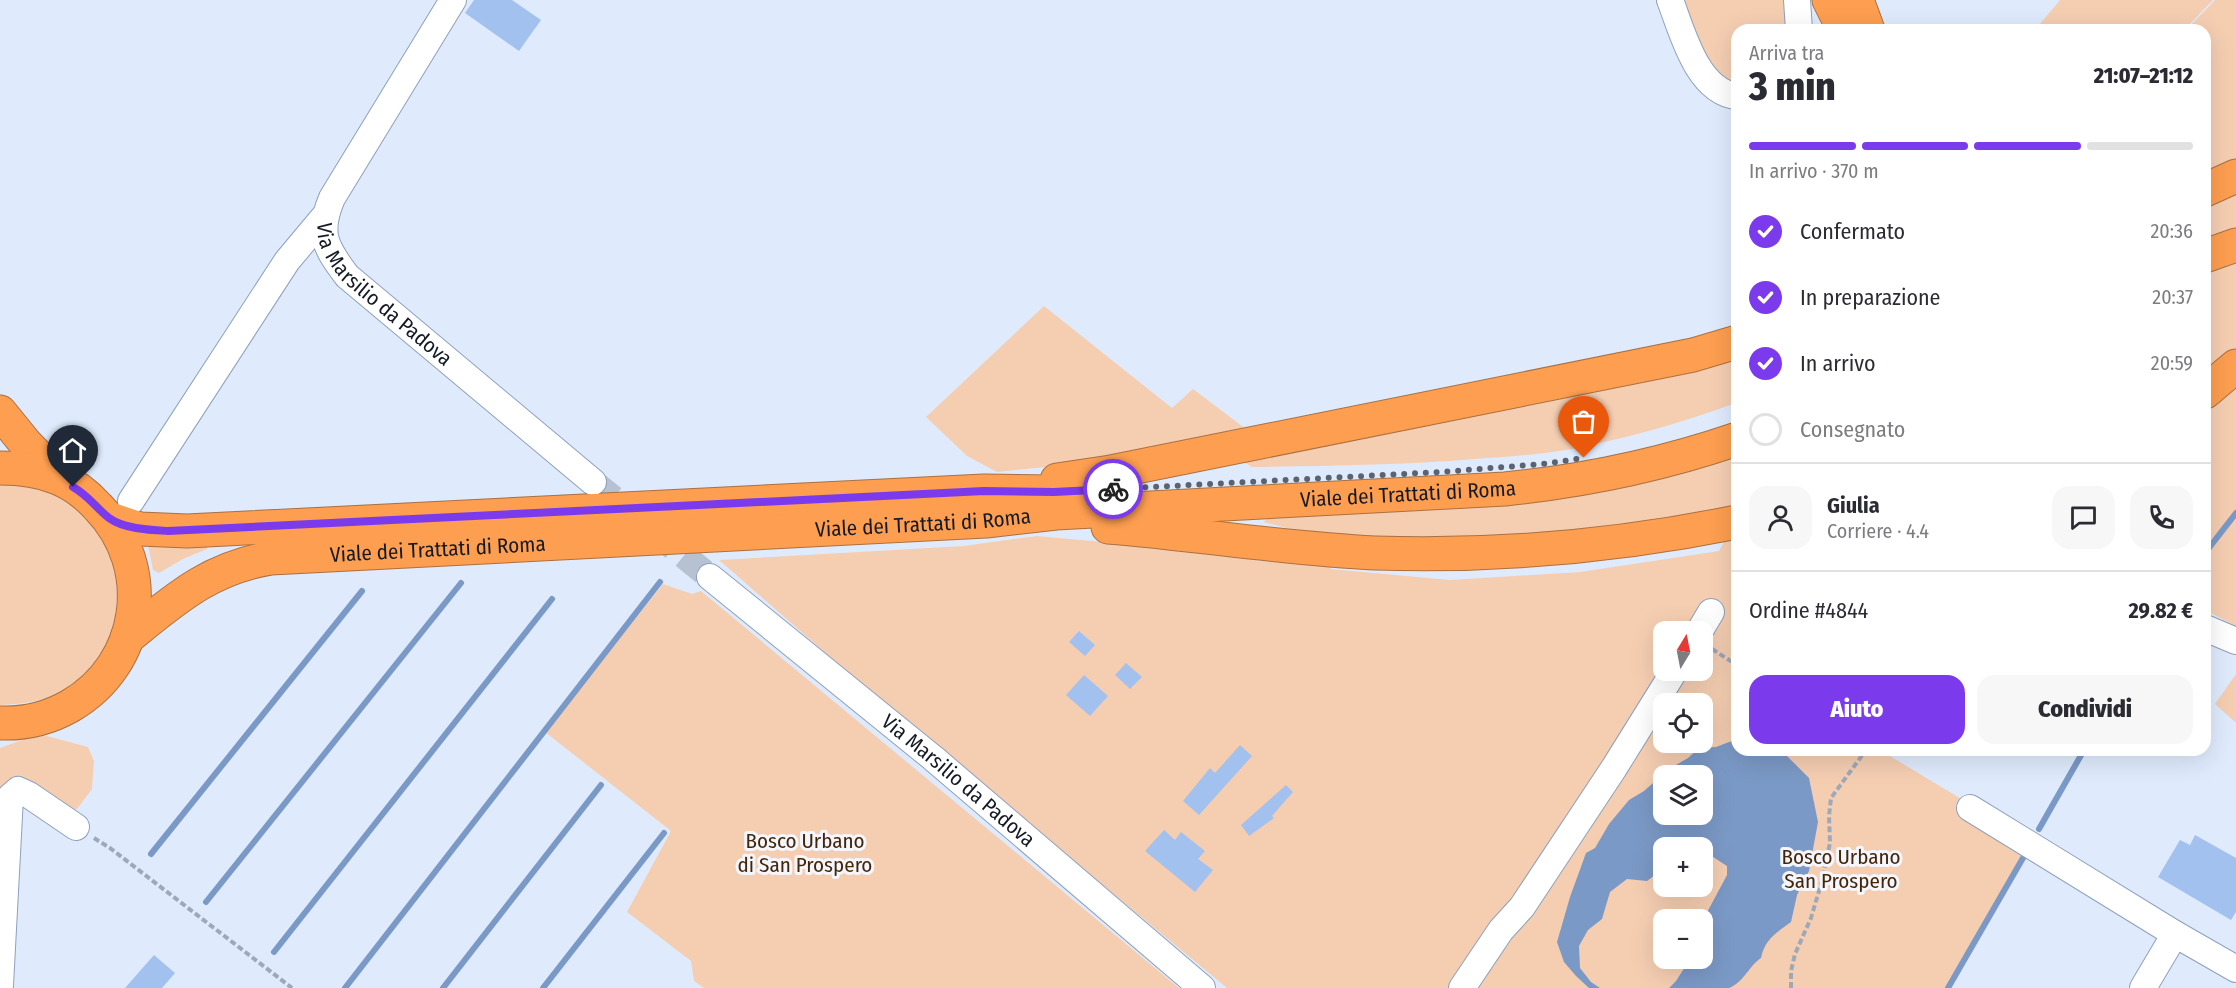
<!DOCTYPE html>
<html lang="it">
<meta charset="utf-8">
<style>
:root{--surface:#fff;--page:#f7f7f7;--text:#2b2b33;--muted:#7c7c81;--line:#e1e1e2;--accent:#7c3aed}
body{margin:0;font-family:"Fira Sans Condensed",sans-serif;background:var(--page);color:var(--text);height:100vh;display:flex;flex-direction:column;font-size:22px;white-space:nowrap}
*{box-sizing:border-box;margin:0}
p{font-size:20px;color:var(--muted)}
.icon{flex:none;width:33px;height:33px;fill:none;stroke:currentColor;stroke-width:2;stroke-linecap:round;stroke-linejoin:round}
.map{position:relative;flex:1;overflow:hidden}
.panel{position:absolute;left:1731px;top:24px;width:480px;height:732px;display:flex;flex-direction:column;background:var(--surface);border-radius:18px;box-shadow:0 6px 24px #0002}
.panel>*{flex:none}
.needle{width:39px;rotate:10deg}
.controls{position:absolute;left:1653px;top:621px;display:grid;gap:12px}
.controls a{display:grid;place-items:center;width:60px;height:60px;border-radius:12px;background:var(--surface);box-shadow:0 6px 24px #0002;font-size:30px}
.pin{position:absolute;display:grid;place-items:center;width:51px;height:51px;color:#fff;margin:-62px -26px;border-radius:50% 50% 50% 0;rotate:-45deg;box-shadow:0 0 6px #0007}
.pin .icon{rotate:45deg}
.courier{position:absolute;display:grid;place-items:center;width:60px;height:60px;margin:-30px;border:4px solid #7c3aed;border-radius:50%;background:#fff;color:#222;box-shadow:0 2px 8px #0007}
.summary em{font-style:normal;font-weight:800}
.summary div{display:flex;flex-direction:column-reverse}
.summary{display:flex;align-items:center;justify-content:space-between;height:102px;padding:0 18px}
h1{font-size:39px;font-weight:800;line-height:45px}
.bar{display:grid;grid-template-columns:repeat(4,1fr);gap:9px 6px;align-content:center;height:72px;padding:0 18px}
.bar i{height:8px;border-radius:4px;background:var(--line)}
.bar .selected{background:var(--accent)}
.bar p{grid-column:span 4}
.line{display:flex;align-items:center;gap:15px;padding:0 18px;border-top:2px solid var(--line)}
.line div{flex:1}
.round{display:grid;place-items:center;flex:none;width:63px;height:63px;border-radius:18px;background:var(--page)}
ol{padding:0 18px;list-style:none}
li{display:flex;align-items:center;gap:18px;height:66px}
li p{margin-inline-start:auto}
li .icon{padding:6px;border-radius:50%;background:var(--accent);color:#fff;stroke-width:4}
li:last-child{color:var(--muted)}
li i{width:33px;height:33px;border:3px solid var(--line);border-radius:50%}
.cta{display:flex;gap:12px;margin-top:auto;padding:12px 18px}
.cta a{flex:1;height:69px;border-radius:18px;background:var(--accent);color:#fff;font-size:24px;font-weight:800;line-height:69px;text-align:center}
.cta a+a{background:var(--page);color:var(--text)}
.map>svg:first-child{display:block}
.green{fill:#f5ceb2;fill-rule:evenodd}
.water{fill:#7b99c6;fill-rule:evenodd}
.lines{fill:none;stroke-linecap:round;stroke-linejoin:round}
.stream{stroke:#7b99c6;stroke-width:6}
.building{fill:#a2c1ef}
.minor-tunnel{stroke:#b6c1d2;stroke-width:26;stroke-dasharray:26 13;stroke-linecap:butt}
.minor-casing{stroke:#8ea0bc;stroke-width:28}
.highway-casing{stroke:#ab7041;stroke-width:35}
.path{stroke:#9ea8b8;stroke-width:4;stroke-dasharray:6 3;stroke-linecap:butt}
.minor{stroke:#fff;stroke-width:26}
.highway{stroke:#fd9e50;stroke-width:33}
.done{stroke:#5b6371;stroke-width:6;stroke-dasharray:0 10.8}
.route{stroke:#7c3aed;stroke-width:8}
.labels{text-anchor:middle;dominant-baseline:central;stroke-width:6;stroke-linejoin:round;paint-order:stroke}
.street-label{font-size:21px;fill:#141a25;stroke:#f3f7fd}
.park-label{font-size:21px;fill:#452508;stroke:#f3f7fd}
</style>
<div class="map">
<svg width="2236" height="988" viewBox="0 0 2236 988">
<rect width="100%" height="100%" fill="#dfebfd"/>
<g class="green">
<path d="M1681 0H1785L1787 30H1737V83H1732L1709 64 1682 6Z"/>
<path d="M2060 0H2213L2184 30H2035Z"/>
<path d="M2215 0H2236V356L2205 382V30H2186Z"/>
<path d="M1044 306 1172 408 1193 389 1246 429 1182 444 1055 466 997 472 967 456 926 417Z"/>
<path d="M1737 350V409L1733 404C1679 424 1623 439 1566 450 1536 455 1505 457 1475 459 1401 465 1327 466 1252 467L1244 462Z"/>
<path d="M2236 379V626L2205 610V410Z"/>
<path d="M1737 451V508L1677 518 1567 532 1379 539 1294 530 1263 522 1277 513Z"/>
<path d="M14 483C29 486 44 488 58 496 134 538 138 646 62 691 43 702 21 704 0 705V484Z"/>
<path d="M1737 534V750H1880L2031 841 1945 988H1227L870 692 719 560 963 546 1037 536 1336 563 1330 569 1450 580 1580 572 1719 551 1727 536ZM1664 632H1702V670H1664ZM1664 704H1702V742H1664ZM1664 776H1702V814H1664ZM1664 848H1702V886H1664ZM1664 920H1702V958H1664Z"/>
<path d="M148 545 207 546V549L183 559 159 573 153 570Z"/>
<path d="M663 584 692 594 701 591 1179 988H704L694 981 691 961 627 912 671 831 545 732Z"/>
<path d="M2236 674V723L2215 704Z"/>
<path d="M47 736 88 747 94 761 92 789 77 809 69 810 16 782 0 824V748L30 737Z"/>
</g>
<path class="water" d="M1737 739V750H1781L1809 778 1818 822 1809 871 1797 895 1791 922C1776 933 1765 939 1761 958 1749 966 1743 983 1729 988H1669L1676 981 1690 959 1702 958 1703 920 1727 875V866L1710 855 1703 857 1702 848H1664L1663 869 1647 881 1627 879 1610 892 1602 919 1588 930 1579 946 1580 968 1591 982 1600 988H1589L1576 976 1564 962 1557 942 1570 897 1586 853 1595 848 1609 824 1629 800 1644 791 1669 769 1688 758 1699 748 1716 747ZM1664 776H1702V814H1664Z"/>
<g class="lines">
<g class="stream">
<path d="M2205 553 2236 513"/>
<path d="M2039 829 2084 750"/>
<path d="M151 854 362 591"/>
<path d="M206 902 461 583"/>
<path d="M274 952 552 599"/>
<path d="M345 988 660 582"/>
<path d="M443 988 601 785"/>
<path d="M543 988 664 833"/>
<path d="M1948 988 2027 851"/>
</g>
</g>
<g class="building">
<path d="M474 0H512L541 20 519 51 465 13Z"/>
<path d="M1079 631 1095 645 1085 656 1069 642Z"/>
<path d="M1126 663 1142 677 1130 689 1115 675Z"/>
<path d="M1084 675 1108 696 1090 716 1066 695Z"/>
<path d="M1240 745 1252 756 1199 815 1183 801 1210 768 1215 773Z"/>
<path d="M1286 785 1293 792 1272 816 1274 818 1249 836 1241 825Z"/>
<path d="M1164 830 1175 840 1181 832 1205 851 1198 859 1213 870 1195 892 1145 851Z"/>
<path d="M2195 835 2236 858V912L2231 920 2158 877 2180 840 2190 845Z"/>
<path d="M154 955 175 973 162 988H125Z"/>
</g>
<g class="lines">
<path class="minor-tunnel" d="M593 482 710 577"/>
<g class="minor-casing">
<g id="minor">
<path id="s1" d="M453 0 332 198C317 233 325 247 347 276L593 482"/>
<path d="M1670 0C1682 31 1697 92 1737 96"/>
<path d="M1797 0 1799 30"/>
<path d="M131 501 287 261 323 218"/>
<path id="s2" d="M710 577 933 758 1202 988"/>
<path d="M2205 628 2236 641"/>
<path d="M1699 632 1711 612"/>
<path d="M1970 808 2175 934"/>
<path d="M0 985 10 797 18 790 29 795 76 827"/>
<path d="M1462 988 1501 930 1522 907 1614 768 1675 670"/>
<path d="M2143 988 2175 934 2236 969"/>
</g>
</g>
<g class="highway-casing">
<g id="highway">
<path d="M1829 0 1844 30"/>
<path d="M1857 0 1868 30"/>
<path d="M2205 190 2236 176"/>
<path d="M2205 256 2236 245"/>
<path d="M2205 392 2236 366"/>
<path d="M0 412 26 444 58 477"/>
<path d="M0 468C20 468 39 470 58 478 73 484 87 495 98 507 156 567 143 664 70 706 49 718 24 724 0 723"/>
<path d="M1057 480 1111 472 1693 355 1737 342"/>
<path d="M110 519 140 529 187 531 984 491 1054 492 1085 490"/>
<path d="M1108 527C1197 534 1286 549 1375 553 1497 557 1618 546 1737 522"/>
<path id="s3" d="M127 638C174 600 209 568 271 558L986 521 1056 513 1505 489C1584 481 1661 465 1737 439"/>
</g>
</g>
<g class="path">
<path d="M1712 649 1737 665"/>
<path d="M94 838 110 848 292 988"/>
<path d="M1791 988V971L1795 954 1811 918 1822 881 1830 843 1829 816 1831 798 1866 750"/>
</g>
<use href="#minor" class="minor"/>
<use href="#highway" class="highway"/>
</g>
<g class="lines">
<path class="done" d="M1113 489 1441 472 1542 464 1584 458"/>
<path class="route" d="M73 487C89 496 95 507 109 518 124 529 150 530 168 531L984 491 1054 492 1113 489"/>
</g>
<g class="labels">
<g class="street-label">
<text stroke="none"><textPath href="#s1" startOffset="354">Via Marsilio da Padova</textPath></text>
<text stroke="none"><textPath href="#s3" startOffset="1306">Viale dei Trattati di Roma</textPath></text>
<text stroke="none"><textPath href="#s3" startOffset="820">Viale dei Trattati di Roma</textPath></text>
<text stroke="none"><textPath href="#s3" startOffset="334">Viale dei Trattati di Roma</textPath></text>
<text stroke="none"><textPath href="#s2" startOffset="321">Via Marsilio da Padova</textPath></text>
</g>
<g class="park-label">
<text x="805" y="841">Bosco Urbano<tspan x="805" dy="24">di San Prospero</tspan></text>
<text x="1841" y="857">Bosco Urbano<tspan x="1841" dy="24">San Prospero</tspan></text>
</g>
</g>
</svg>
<div class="controls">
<a><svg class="needle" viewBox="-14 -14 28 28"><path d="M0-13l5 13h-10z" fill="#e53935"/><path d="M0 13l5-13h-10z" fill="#7c7c81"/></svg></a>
<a><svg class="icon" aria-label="locate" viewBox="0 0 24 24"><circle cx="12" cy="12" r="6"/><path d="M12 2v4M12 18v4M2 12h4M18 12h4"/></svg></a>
<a><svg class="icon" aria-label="layers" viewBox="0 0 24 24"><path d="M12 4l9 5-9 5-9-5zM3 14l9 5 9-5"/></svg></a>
<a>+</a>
<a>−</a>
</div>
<div class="pin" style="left:1584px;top:458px;background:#ea580c"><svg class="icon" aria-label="bag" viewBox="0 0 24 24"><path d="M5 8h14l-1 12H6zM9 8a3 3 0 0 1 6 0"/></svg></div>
<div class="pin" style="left:73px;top:487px;background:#1f2937"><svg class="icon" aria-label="home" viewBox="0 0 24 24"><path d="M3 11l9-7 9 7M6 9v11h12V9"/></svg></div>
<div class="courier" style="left:1113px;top:489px"><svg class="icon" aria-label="bike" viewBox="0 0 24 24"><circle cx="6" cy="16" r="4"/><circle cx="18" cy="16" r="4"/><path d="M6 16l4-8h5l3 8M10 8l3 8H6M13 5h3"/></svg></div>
<section class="panel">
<div class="summary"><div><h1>3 min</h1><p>Arriva tra</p></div><em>21:07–21:12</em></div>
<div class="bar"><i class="selected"></i><i class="selected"></i><i class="selected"></i><i></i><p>In arrivo · 370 m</p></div>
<ol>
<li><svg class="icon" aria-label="check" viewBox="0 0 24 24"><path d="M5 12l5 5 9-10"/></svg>Confermato<p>20:36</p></li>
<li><svg class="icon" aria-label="check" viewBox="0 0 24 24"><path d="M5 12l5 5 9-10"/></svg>In preparazione<p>20:37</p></li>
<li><svg class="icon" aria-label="check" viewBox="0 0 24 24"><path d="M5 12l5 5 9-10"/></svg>In arrivo<p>20:59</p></li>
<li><i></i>Consegnato</li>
</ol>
<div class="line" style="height:108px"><a class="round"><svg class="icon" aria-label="person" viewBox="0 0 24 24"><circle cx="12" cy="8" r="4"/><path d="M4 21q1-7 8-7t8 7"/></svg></a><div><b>Giulia</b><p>Corriere · 4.4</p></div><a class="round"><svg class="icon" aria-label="chat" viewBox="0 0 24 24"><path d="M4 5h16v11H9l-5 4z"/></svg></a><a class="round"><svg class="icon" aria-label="phone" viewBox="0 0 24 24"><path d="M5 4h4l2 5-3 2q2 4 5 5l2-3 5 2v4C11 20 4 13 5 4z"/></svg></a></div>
<div class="line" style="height:78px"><div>Ordine #4844</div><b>29.82 €</b></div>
<div class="cta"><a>Aiuto</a><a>Condividi</a></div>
</section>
</div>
